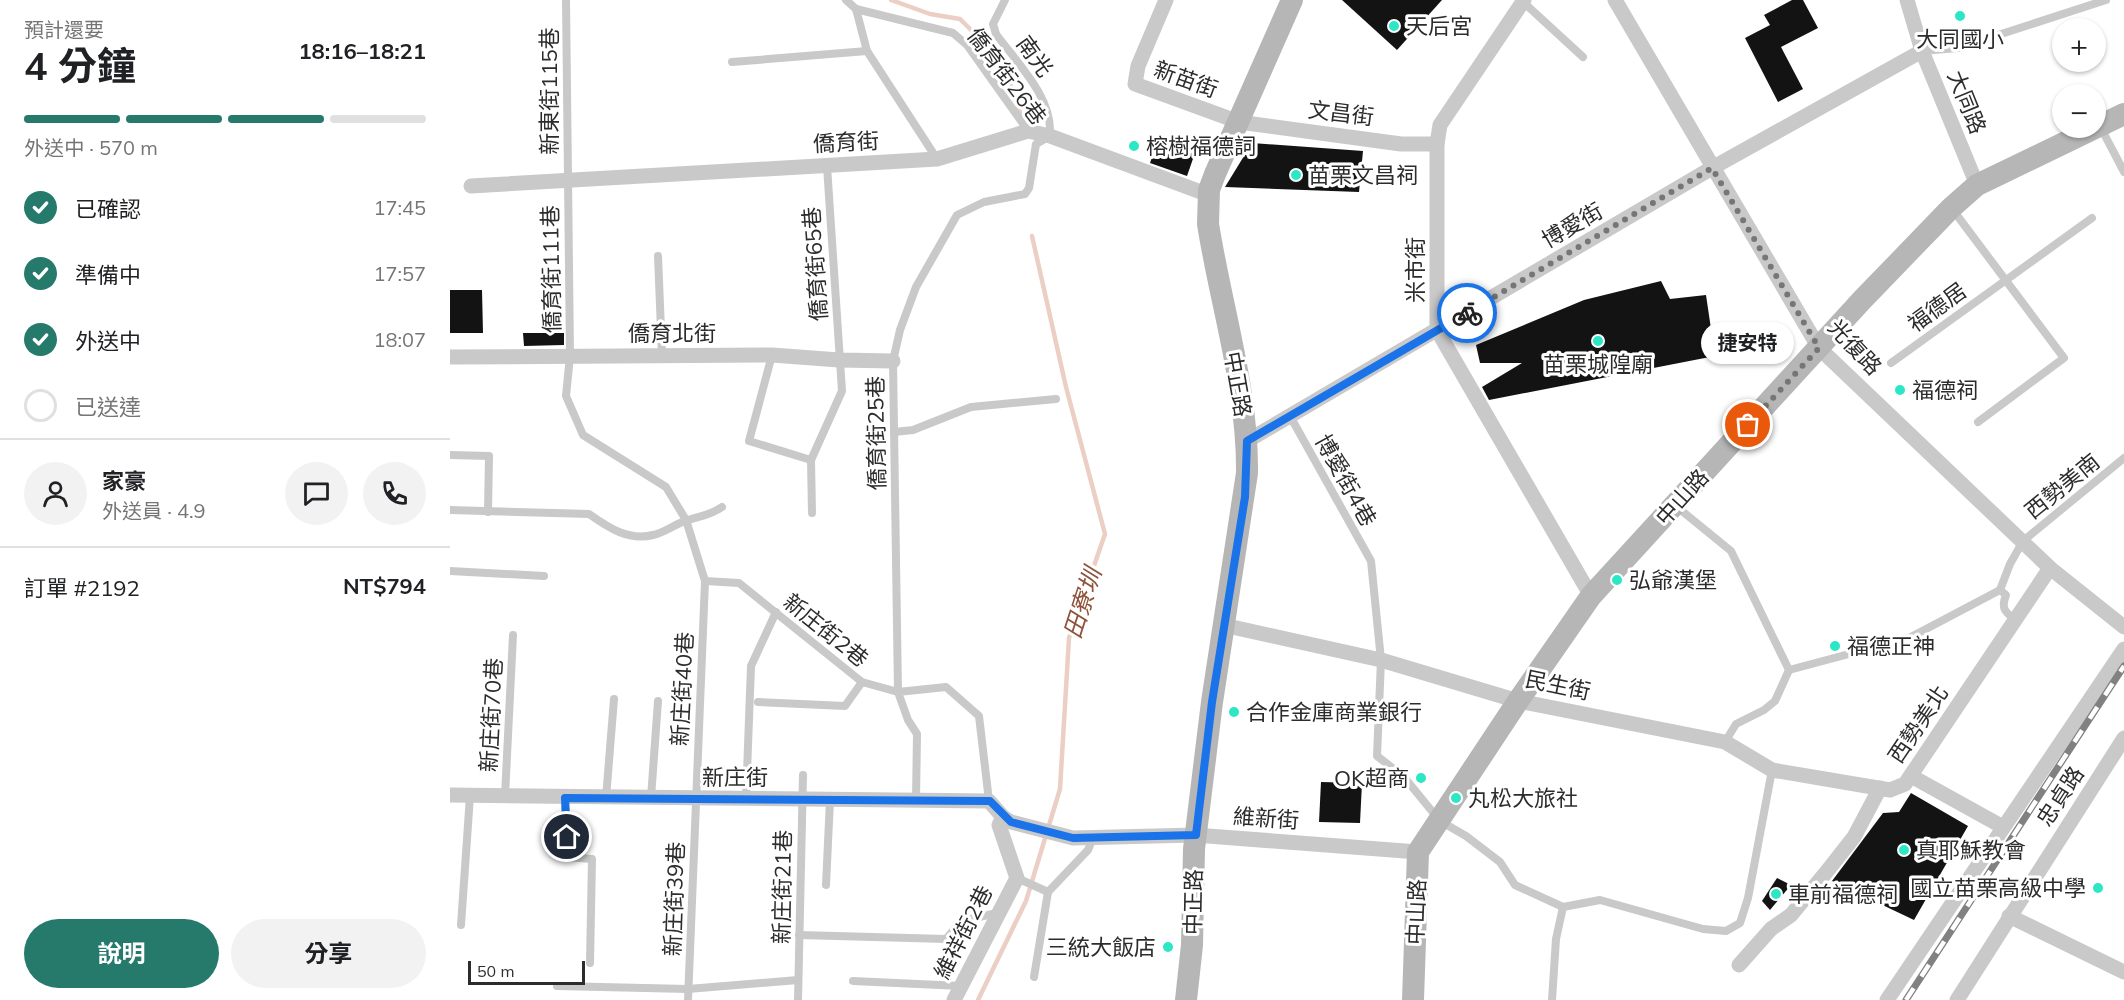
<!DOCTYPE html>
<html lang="zh-TW">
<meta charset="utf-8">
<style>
:root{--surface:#fff;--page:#f2f2f2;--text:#202124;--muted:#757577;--line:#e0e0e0;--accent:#257a6c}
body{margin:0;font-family:Mulish,"Noto Sans TC",sans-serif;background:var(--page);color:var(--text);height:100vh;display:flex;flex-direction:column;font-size:22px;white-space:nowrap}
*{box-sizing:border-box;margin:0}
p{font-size:20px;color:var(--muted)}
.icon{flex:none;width:33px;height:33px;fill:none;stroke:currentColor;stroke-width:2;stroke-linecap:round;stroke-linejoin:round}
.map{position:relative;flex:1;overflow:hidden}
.drawer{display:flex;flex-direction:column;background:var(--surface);width:450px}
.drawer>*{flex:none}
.controls{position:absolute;left:1602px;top:18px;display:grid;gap:12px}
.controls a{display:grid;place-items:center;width:54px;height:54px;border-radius:50%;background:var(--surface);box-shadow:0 2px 4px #0004;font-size:30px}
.scale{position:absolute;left:18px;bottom:15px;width:117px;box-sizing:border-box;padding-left:6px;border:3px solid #2c2c2c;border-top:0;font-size:16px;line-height:21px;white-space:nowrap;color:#2c2c2c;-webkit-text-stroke:4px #fff;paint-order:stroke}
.pin{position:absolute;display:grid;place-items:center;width:51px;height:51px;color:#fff;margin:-26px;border:3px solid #fff;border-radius:50%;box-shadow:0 2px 6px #0007}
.courier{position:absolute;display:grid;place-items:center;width:60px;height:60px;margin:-30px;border:4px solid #1a73e8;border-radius:50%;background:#fff;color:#222;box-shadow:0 2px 8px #0007}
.bubble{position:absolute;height:42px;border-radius:21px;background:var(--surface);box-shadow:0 2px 4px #0004;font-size:20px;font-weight:700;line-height:42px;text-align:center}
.overview em{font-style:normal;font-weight:700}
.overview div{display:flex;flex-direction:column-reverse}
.overview{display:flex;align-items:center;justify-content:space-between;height:102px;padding:0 24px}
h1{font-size:39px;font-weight:700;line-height:45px}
.bar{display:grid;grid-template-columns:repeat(4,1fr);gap:9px 6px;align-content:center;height:72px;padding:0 24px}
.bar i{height:8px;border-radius:4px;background:var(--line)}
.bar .on{background:var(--accent)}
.bar p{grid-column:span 4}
.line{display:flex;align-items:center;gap:15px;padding:0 24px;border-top:2px solid var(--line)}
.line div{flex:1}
.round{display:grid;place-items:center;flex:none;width:63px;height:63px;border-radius:32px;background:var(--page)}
ol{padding:0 24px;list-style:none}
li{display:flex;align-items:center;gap:18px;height:66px}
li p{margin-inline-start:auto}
li .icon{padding:6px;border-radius:50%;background:var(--accent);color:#fff;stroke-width:4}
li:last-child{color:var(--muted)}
li i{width:33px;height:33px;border:3px solid var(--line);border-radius:50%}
.primary-button{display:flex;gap:12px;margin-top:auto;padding:12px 24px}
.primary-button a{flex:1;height:69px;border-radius:36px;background:var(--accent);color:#fff;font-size:24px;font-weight:700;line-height:69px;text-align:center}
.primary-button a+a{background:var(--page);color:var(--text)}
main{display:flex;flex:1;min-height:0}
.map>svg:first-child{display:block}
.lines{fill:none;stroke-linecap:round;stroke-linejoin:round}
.stream{stroke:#ebcfc5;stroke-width:4.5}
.building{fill:#131313}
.lane{stroke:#c9c9c9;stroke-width:8}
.street{stroke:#c9c9c9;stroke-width:15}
.secondary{stroke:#b6b6b6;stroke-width:22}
.rail-casing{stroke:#818181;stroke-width:7}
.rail{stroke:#fff;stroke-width:4.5;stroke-dasharray:14;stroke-linecap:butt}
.done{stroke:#767676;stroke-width:6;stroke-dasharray:0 10.8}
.route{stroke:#1a73e8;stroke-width:8}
.poi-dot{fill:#2be7c5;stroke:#fff;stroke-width:2}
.labels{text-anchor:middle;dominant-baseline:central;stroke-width:6;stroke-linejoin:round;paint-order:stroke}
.poi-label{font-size:22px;fill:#2c2c2c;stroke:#fff;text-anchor:start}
.street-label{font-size:22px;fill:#2c2c2c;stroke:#fff}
.water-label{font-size:24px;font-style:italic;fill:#8f523a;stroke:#fff}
</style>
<main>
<section class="drawer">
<div class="overview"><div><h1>4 分鐘</h1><p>預計還要</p></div><em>18:16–18:21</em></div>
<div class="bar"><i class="on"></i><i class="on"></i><i class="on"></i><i></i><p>外送中 · 570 m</p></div>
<ol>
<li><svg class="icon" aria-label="check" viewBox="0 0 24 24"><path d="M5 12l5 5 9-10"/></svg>已確認<p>17:45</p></li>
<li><svg class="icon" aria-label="check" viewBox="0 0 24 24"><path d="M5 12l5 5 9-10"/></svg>準備中<p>17:57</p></li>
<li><svg class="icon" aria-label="check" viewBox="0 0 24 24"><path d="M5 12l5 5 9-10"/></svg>外送中<p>18:07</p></li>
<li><i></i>已送達</li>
</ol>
<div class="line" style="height:108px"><a class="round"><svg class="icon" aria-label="person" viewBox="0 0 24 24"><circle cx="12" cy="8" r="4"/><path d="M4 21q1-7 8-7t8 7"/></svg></a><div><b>家豪</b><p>外送員 · 4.9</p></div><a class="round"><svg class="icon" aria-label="chat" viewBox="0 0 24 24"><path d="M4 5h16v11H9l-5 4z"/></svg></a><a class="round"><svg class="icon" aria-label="phone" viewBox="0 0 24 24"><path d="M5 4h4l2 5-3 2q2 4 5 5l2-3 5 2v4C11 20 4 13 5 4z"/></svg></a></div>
<div class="line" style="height:78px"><div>訂單 #2192</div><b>NT$794</b></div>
<div class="primary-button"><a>說明</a><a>分享</a></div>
</section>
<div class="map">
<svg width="1674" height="1000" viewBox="0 0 1674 1000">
<rect width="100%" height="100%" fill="#fff"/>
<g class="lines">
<g class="stream">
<path d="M441 0 480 14 510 19 552 61 572 118"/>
<path d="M528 1000 576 901 610 789 619 638 655 534 616 387 582 236"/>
</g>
</g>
<g class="building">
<path d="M892 0H992L947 50Z"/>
<path d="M1342 0H1353L1368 28 1331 47 1353 89 1328 102 1295 38 1320 25 1314 15Z"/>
<path d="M708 140 745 153 737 176 700 163Z"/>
<path d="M802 143 913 151 909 192 775 187Z"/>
<path d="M1211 281 1220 299 1256 295 1265 356 1039 400 1032 387 1072 363H1030L1026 345 1134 300Z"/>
<path d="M0 290H32L33 333H0Z"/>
<path d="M73 333H114V345L74 346Z"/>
<path d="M871 782 912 783 910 823 869 822Z"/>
<path d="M1461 793 1518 826 1464 920 1382 881 1433 813 1449 812Z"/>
<path d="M1327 878 1341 885 1320 910 1312 901Z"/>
</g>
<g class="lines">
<g class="lane">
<path d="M116 0 120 356 116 396 133 435 216 487 236 520 255 581 238 1000"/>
<path d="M396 0 406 9 503 33 517 45 579 132"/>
<path d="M1072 1 1133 57"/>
<path d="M406 9 417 51"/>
<path d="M1472 51 1508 48 1656 0"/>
<path d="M282 62 417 51 487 159"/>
<path d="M1651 128 1674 172"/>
<path d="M1503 210 1614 358 1528 422"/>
<path d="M208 256 212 355"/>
<path d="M322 355 299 441 361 460"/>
<path d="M1441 363 1642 218"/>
<path d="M840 416 921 561 931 660 927 756 954 777 990 821 1016 836 1050 862 1065 885 1113 907"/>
<path d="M444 432 463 430 521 407 606 399"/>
<path d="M0 455 39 456 38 512"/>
<path d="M1227 507 1281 551 1339 670"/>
<path d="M0 510 139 514C159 528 178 541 203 535 215 533 226 523 238 520 251 516 261 515 272 507"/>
<path d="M362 513 361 460 392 391 377 166"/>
<path d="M0 571 94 576"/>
<path d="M255 581 289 583 412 682 448 692 496 687 529 716 539 801"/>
<path d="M1550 590 1556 595C1551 608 1554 611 1565 620"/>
<path d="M1339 670 1459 638 1550 590 1560 564 1573 541 1674 458"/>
<path d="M308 702 395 706 412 682"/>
<path d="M1275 742 1286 724 1314 710 1325 701 1339 670"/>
<path d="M55 796 63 635"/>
<path d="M115 798 117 857 142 859 140 963"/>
<path d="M156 798 164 699"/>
<path d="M201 798 208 701"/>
<path d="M296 799 301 666 326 612"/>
<path d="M466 800 467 734 458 720 448 692 443 361 450 330 466 287 507 215 534 202 575 194 579 188 586 144 600 136C603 97 567 63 546 34L543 24 555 0"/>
<path d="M567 878 598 892"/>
<path d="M376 885 380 800"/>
<path d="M11 925 20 796"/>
<path d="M349 935 496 939 511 921 547 913"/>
<path d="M584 977 598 892 638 850 643 838"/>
<path d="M403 981 511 986"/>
<path d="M107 986 238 989 348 980"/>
<path d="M348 1000 353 775"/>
<path d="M1102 1000 1106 939 1113 907 1150 900 1253 929 1276 931 1290 923 1298 898 1322 770"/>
</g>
<g class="street">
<path d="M716 0 688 66 685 84 789 122 951 144H987"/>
<path d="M1074 0 990 125 987 144V330L1141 596"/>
<path d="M1165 0 1369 348 1600 568 1674 627"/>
<path d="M1457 0 1472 51 1527 185"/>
<path d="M21 186 487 159 578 131 600 136 759 195"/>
<path d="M0 357 322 355 389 360 443 361"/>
<path d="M797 441 1262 168 1472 51"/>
<path d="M773 625 931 660 1068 701 1275 742 1322 770 1440 790 1455 784 1600 568"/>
<path d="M1461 776 1553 827"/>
<path d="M0 795 539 801 553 817 561 822 623 838 745 835 968 852"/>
<path d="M1559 916 1674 972"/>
<path d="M1289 965 1321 929 1341 915 1378 870 1404 837 1430 788"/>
<path d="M504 1000 567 878 549 825 553 817"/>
<path d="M1437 1000 1674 649"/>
<path d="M1507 1000 1674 738"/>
</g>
<g class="secondary">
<path d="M736 1000 742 945 744 849 762 702 797 473C798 389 771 306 758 224L759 190 765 174 842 0"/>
<path d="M963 1000 968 852 1068 701 1141 596 1412 300 1501 208 1527 185 1674 114"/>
</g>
<g class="rail-casing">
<path id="rail" d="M1456 1000 1674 666"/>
</g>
<use href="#rail" class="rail"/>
</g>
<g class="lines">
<path class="done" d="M1017 313 1262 168 1369 348 1298 425"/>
<path class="route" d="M117 837 115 798 540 801 561 822 623 838 746 835 762 702 795 497 797 441 1017 313"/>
</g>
<g class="poi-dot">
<circle cx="1510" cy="16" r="6"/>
<circle cx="944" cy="26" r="6"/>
<circle cx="684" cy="146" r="6"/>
<circle cx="846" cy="175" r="6"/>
<circle cx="1148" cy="341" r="6"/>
<circle cx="1450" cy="390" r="6"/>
<circle cx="1167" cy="580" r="6"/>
<circle cx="1385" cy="646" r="6"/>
<circle cx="784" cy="712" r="6"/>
<circle cx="971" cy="778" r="6"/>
<circle cx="1006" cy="798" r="6"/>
<circle cx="1454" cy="850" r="6"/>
<circle cx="1648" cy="888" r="6"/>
<circle cx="1326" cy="894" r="6"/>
<circle cx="718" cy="947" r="6"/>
</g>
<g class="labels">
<g class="poi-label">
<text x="956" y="26">天后宮</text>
<text x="1510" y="39" text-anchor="middle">大同國小</text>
<text x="696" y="146">榕樹福德詞</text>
<text x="858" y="175">苗栗文昌祠</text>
<text x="1148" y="364" text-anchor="middle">苗栗城隍廟</text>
<text x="1462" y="390">福德祠</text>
<text x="1179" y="580">弘爺漢堡</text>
<text x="1397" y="646">福德正神</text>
<text x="796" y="712">合作金庫商業銀行</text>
<text x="959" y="778" text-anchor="end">OK超商</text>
<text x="1018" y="798">丸松大旅社</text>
<text x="1466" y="850">真耶穌教會</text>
<text x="1636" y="888" text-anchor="end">國立苗栗高級中學</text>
<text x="1338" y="894">車前福德祠</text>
<text x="706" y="947" text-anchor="end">三統大飯店</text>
</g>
<g class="street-label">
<text transform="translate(585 56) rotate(54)">南光</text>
<text transform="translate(557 76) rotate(53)">僑育街26巷</text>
<text transform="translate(736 79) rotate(20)">新苗街</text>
<text transform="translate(99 91) rotate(-90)">新東街115巷</text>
<text transform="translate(1517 102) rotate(68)">大同路</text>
<text transform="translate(891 113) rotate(7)">文昌街</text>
<text transform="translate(396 142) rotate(-3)">僑育街</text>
<text transform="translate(1122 225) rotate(-30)">博愛街</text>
<text transform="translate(365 264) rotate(-94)">僑育街65巷</text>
<text transform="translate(101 269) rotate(-91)">僑育街111巷</text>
<text transform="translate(965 270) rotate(-90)">米市街</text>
<text transform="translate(1487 307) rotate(-36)">福德居</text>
<text x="222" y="333">僑育北街</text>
<text transform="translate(1405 347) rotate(47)">光復路</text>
<text transform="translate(788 384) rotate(80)">中正路</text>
<text transform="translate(426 433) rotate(-91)">僑育街25巷</text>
<text transform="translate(896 480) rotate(61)">博愛街4巷</text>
<text transform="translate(1612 486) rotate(-39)">西勢美南</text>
<text transform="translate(1232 497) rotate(-48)">中山路</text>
<text transform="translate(376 630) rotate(39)">新庄街2巷</text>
<text transform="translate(1108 685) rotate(12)">民生街</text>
<text transform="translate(232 689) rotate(-87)">新庄街40巷</text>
<text transform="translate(41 715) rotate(-87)">新庄街70巷</text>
<text transform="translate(1468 724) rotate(-56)">西勢美北</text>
<text x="285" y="777">新庄街</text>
<text transform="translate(1610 796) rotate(-57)">忠貞路</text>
<text transform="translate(816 818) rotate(4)">維新街</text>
<text transform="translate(332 887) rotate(-89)">新庄街21巷</text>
<text transform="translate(224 899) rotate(-88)">新庄街39巷</text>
<text transform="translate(743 902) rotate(-89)">中正路</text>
<text transform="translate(966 912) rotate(-88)">中山路</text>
<text transform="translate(513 932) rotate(-63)">維祥街2巷</text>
</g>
<g class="water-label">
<text transform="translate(632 603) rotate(-72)">田寮圳</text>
</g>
</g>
</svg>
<div class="controls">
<a>+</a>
<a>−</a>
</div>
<div class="scale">50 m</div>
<div class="pin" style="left:1298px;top:425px;background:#ea580c"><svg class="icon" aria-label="bag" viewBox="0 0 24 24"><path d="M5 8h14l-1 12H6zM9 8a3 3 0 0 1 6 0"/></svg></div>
<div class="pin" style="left:117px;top:837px;background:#1f2937"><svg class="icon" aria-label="home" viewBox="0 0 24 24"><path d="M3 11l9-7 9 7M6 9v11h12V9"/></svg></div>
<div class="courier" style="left:1017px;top:313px"><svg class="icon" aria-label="bike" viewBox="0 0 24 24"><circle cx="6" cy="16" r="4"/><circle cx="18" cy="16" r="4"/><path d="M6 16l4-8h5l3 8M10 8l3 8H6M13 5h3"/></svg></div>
<div class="bubble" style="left:1251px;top:322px;width:93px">捷安特</div>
</div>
</main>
